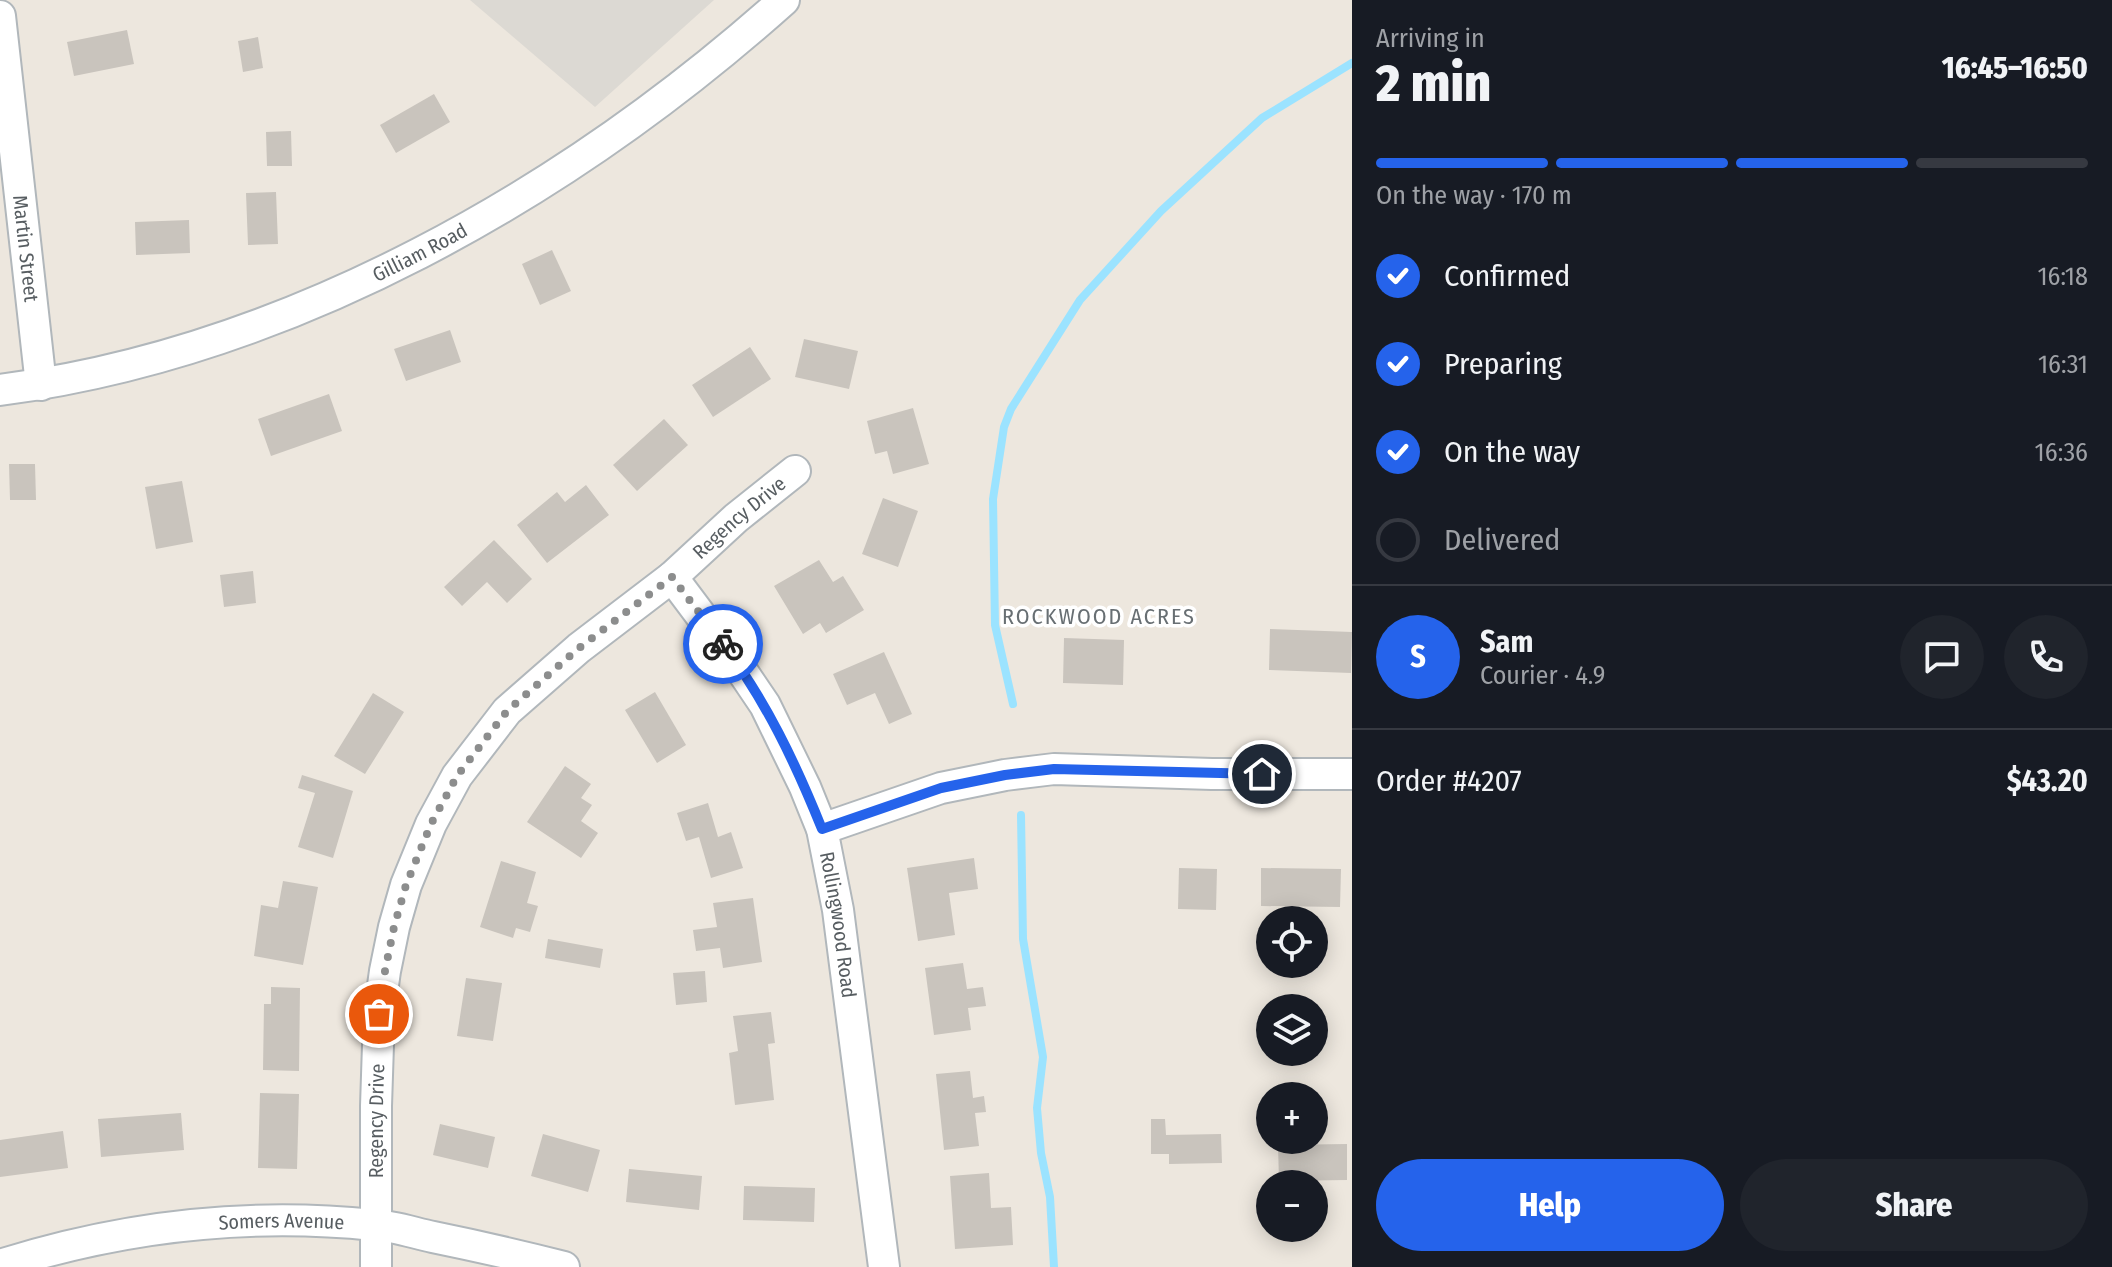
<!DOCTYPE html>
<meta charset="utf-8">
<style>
:root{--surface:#171b24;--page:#20242c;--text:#f1f3f6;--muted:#9ea1a6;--line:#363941;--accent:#2563eb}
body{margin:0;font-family:"Fira Sans Condensed",sans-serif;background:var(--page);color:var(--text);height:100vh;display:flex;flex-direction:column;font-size:30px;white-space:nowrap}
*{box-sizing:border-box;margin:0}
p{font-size:26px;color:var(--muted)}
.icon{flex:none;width:44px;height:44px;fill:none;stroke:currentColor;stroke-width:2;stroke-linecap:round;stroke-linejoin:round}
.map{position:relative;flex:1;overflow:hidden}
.panel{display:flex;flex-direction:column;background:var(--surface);width:760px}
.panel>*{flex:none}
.tools{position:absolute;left:1256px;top:906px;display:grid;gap:16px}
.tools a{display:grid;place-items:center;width:72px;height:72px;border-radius:50%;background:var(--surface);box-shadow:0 4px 20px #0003;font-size:40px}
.pin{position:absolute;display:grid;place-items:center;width:68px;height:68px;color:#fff;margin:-34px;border:4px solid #fff;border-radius:50%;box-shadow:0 2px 8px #0007}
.courier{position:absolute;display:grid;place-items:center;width:80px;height:80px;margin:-40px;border:6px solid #2563eb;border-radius:50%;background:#fff;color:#222;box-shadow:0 2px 10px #0007}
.overview em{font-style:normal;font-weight:800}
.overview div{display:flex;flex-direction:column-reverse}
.overview{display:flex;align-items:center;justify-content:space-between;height:136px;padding:0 24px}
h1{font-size:52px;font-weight:800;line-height:60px}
.bar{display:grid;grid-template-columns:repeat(4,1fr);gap:12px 8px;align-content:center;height:96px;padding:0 24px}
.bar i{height:10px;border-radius:6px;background:var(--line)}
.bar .current{background:var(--accent)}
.bar p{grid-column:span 4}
.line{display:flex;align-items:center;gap:20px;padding:0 24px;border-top:2px solid var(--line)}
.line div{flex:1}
.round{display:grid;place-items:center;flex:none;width:84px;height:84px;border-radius:42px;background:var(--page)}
ol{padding:0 24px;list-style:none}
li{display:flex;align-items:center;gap:24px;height:88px}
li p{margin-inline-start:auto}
li .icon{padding:8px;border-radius:50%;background:var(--accent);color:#fff;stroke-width:4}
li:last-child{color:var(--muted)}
li i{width:44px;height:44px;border:4px solid var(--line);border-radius:50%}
.action{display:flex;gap:16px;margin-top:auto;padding:16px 24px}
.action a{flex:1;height:92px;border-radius:48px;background:var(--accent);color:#fff;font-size:32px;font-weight:800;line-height:92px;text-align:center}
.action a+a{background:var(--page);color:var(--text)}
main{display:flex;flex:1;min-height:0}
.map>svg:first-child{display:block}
.industrial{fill:#dcd9d3}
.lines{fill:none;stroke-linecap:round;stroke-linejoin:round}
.stream{stroke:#9be3ff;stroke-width:8}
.building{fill:#c9c4bd}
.minor-casing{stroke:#b1b7bb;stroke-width:34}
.minor{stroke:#fff;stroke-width:30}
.done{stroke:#8c8d8d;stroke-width:8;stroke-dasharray:0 14.4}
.route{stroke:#2563eb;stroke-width:10}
.labels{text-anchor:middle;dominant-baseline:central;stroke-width:7;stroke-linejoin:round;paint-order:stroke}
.street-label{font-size:20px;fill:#575d61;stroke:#fff}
.neighbourhood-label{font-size:22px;letter-spacing:2px;fill:#686f73;stroke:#fff}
</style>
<main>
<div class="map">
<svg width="1352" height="1267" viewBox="0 0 1352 1267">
<rect width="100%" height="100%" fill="#ede7de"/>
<path class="industrial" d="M470 0H714L595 107Z"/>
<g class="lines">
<g class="stream">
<path d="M1013 704 995 625 993 499 1004 427 1011 409 1080 300 1161 211 1262 118 1352 63"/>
<path d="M1021 815 1023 939 1043 1057 1037 1108 1041 1153 1050 1197 1054 1267"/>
</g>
</g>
<g class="building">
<path d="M127 30 134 64 74 76 67 42Z"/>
<path d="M258 37 263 68 243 72 238 41Z"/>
<path d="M434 94 450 122 396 153 380 125Z"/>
<path d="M291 131 292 166H267L266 132Z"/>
<path d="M276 192 278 244 248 245 246 193Z"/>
<path d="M189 220 190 253 136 255 135 222Z"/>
<path d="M552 250 571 291 540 305 522 264Z"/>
<path d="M450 330 461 362 406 381 394 349Z"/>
<path d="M804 339 858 351 849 389 795 377Z"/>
<path d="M750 347 771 379 713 417 692 385Z"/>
<path d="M329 394 342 431 271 456 258 419Z"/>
<path d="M913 408 929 464 893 474 887 451 875 454 867 421Z"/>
<path d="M664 419 688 445 637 491 613 465Z"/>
<path d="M9 464H35L36 500H10Z"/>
<path d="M182 481 193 542 156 549 145 487Z"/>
<path d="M586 485 609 515 547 563 517 525 557 492 565 502Z"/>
<path d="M883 498 918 511 898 567 862 554Z"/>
<path d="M494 540 532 579 507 603 487 582 462 606 444 587Z"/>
<path d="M819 560 833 582 843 576 864 610 826 633 820 623 803 634 774 586Z"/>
<path d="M253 571 256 603 224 607 220 575Z"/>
<path d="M1270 629 1352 632 1351 673 1269 670Z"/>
<path d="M1064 638 1124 640 1123 685 1063 683Z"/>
<path d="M884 652 912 714 889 724 875 693 847 705 833 674Z"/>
<path d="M655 692 686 745 657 763 625 710Z"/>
<path d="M373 693 404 712 365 774 334 756Z"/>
<path d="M565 766 591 784 581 798 592 805 581 821 598 833 581 858 527 822Z"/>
<path d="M302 775 353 791 333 858 298 847 315 793 298 788Z"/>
<path d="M708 803 718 837 731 832 743 868 711 878 699 837 686 841 677 813Z"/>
<path d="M974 858 978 889 949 893 955 935 918 941 907 868Z"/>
<path d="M501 861 536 872 527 903 538 906 530 932 516 928 513 938 480 927Z"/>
<path d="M1179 868 1217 869 1216 910 1178 909Z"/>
<path d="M1261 868 1341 869 1340 907 1261 906Z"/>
<path d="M283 881 318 887 303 965 254 956 261 905 278 908Z"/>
<path d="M753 898 762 962 723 968 720 948 696 951 693 930 717 927 713 903Z"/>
<path d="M548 939 603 949 600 968 545 958Z"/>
<path d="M963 963 967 989 983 987 986 1006 968 1008 971 1030 934 1035 925 968Z"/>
<path d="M705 971 707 1002 676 1005 673 973Z"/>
<path d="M466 978 502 983 493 1041 457 1036Z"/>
<path d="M271 987 300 988 299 1071 263 1070 264 1004H271Z"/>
<path d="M771 1012 775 1043 768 1044 774 1100 735 1105 729 1053 738 1051 733 1016Z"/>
<path d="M970 1071 973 1098 984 1096 986 1112 975 1113 979 1146 944 1150 936 1074Z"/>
<path d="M260 1093 299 1094 297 1169 258 1168Z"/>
<path d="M181 1113 184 1150 101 1157 98 1119Z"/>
<path d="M1151 1119H1165L1166 1135 1221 1134 1222 1163 1169 1164V1154H1151Z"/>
<path d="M440 1124 495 1137 488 1168 433 1155Z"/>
<path d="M63 1131 68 1168 0 1177V1140Z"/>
<path d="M543 1134 600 1150 588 1192 531 1176Z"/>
<path d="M1347 1144V1180L1279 1181 1278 1145Z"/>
<path d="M629 1169 702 1176 699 1210 626 1202Z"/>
<path d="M989 1173 991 1208 1011 1207 1013 1245 955 1249 950 1176Z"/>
<path d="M744 1186 815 1188 814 1222 743 1220Z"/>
</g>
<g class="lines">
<g class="minor-casing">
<g id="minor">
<path id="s1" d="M0 16 41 385"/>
<path id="s2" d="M0 390C290 352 568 193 784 0"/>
<path id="s3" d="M672 577 738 665 765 705 805 787 822 829 838 910 884 1267"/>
<path d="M822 829 941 788 1005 775 1054 769 1212 774H1352"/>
<path id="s4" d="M0 1265C120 1227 247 1212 374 1225 394 1226 414 1233 433 1237 477 1246 521 1256 564 1267"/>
<path id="s5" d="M376 1267V1106L379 1014 385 971 394 927 406 885 431 824 457 776 507 711 579 648 672 577 736 518 795 471"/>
</g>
</g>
<use href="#minor" class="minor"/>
</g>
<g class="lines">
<path class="done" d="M379 1014 385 971 394 927 406 885 431 824 457 776 507 711 579 648 672 577 723 644"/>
<path class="route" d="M723 644C766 701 795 762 822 829L941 788 1005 775 1054 769 1262 774"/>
</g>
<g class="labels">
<g class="street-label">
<text stroke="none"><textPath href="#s1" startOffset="234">Martin Street</textPath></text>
<text stroke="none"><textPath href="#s2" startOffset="444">Gilliam Road</textPath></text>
<text stroke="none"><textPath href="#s5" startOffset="890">Regency Drive</textPath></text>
<text stroke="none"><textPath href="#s3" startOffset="392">Rollingwood Road</textPath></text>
<text stroke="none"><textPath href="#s5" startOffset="146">Regency Drive</textPath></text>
<text stroke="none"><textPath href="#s4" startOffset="286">Somers Avenue</textPath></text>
</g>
<g class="neighbourhood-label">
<text x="1099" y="616">ROCKWOOD ACRES</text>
</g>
</g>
</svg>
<div class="tools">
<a><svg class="icon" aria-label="locate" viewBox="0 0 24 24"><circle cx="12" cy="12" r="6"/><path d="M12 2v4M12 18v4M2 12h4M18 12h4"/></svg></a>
<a><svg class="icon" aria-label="layers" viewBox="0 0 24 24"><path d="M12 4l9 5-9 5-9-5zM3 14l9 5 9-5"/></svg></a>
<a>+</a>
<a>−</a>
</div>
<div class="pin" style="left:379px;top:1014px;background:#ea580c"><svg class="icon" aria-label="bag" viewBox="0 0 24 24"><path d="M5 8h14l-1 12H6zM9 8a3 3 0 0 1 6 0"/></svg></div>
<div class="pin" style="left:1262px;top:774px;background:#1f2937"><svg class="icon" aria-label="home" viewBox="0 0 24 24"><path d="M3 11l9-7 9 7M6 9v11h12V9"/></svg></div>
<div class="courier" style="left:723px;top:644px"><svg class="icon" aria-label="bike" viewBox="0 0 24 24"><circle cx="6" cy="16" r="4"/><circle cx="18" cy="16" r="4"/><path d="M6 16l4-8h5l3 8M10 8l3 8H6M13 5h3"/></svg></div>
</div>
<section class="panel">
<div class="overview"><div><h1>2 min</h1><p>Arriving in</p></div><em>16:45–16:50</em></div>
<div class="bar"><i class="current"></i><i class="current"></i><i class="current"></i><i></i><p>On the way · 170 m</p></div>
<ol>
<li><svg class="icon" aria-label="check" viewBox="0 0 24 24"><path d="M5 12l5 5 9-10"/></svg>Confirmed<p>16:18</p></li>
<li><svg class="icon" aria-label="check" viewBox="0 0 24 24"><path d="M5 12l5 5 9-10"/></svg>Preparing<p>16:31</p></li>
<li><svg class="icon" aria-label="check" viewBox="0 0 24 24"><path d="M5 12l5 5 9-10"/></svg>On the way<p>16:36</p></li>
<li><i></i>Delivered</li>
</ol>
<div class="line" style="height:144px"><b class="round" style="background:var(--accent);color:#fff">S</b><div><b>Sam</b><p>Courier · 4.9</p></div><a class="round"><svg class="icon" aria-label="chat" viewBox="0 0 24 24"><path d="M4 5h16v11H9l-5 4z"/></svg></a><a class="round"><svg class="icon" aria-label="phone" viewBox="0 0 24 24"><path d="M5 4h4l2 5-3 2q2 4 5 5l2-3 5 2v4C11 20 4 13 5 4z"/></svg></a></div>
<div class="line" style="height:104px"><div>Order #4207</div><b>$43.20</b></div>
<div class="action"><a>Help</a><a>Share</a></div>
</section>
</main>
